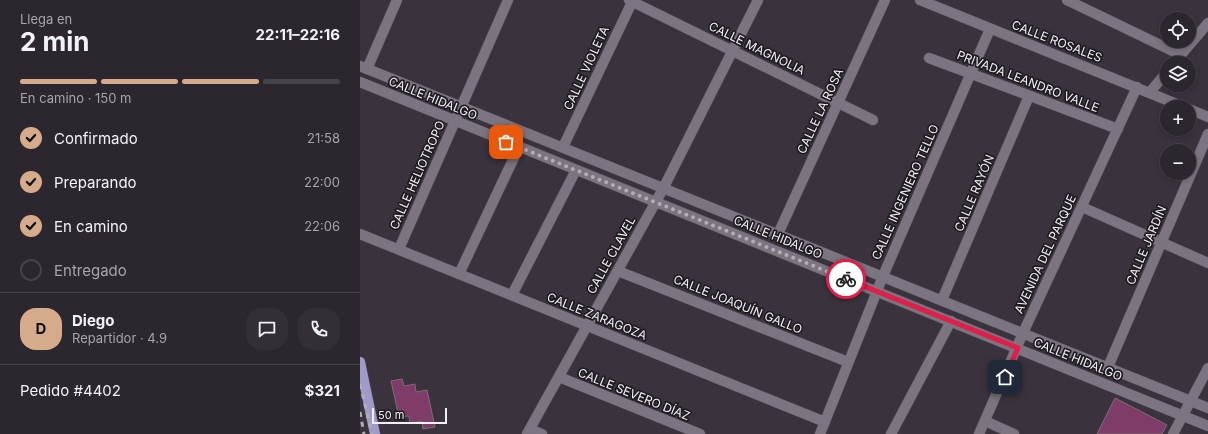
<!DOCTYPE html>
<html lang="es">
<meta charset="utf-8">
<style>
:root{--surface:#2c262e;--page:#342e36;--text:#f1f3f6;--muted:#a6a5aa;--line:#48434a;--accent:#d6ab8b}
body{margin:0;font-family:Inter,sans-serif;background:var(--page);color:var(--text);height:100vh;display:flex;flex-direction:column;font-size:15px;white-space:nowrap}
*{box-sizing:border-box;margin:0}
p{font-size:13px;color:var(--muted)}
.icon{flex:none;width:22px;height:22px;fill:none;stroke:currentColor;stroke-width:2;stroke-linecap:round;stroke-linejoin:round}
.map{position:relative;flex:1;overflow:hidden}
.panel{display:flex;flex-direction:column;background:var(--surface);width:360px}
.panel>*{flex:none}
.fabs{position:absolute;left:800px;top:12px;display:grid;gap:8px}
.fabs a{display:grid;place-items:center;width:36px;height:36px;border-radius:50%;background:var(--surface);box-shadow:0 2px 6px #0003,0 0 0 1px var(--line);font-size:20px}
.scale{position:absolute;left:12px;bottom:10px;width:75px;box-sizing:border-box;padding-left:4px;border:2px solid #f4eff6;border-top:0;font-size:11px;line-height:14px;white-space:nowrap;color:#f4eff6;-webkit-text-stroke:3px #1f1c21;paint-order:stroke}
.pin{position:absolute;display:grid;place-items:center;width:34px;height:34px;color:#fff;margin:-17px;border-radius:8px;box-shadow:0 2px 6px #0006}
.courier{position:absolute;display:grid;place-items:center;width:40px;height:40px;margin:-20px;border:3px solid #e11d48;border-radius:50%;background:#fff;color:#222;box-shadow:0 1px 5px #0007}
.overview em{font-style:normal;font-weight:700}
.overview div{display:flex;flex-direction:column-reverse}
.overview{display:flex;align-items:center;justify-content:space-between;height:68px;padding:0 20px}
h1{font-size:26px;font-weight:700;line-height:30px}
.bar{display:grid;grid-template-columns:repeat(4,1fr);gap:6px 4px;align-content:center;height:48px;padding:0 20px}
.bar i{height:5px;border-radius:3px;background:var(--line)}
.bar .on{background:var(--accent)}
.bar p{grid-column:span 4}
.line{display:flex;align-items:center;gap:10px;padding:0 20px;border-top:1px solid var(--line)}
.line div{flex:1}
.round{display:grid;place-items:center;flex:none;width:42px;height:42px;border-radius:16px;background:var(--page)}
ol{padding:0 20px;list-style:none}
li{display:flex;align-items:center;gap:12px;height:44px}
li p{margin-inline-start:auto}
li .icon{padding:4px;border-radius:50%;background:var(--accent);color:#111;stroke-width:4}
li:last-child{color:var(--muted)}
li i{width:22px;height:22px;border:2px solid var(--line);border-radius:50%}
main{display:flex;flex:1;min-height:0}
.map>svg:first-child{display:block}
.building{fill:#803c68;stroke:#7d6e77}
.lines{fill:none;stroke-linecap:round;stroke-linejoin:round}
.minor-casing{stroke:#58515b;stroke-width:11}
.major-casing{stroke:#58515b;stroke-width:11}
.minor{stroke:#7c7481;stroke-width:10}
.major{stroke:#9f9aca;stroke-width:10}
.rail{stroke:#b2adb5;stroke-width:3;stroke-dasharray:5 5;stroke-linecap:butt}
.done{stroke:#b3adb6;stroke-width:4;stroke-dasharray:0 7.2}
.route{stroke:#e11d48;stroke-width:5}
.labels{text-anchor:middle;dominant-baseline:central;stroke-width:3.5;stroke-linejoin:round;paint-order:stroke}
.street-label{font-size:12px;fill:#f4eff6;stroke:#1f1c21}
</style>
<main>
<section class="panel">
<div class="overview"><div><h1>2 min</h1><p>Llega en</p></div><em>22:11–22:16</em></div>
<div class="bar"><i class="on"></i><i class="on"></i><i class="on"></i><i></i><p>En camino · 150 m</p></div>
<ol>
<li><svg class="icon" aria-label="check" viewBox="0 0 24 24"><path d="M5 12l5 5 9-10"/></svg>Confirmado<p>21:58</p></li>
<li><svg class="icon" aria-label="check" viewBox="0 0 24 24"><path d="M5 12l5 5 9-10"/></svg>Preparando<p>22:00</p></li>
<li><svg class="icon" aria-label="check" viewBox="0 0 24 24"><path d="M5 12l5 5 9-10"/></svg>En camino<p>22:06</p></li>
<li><i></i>Entregado</li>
</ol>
<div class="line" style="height:72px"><b class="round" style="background:var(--accent);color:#111">D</b><div><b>Diego</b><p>Repartidor · 4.9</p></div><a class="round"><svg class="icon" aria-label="chat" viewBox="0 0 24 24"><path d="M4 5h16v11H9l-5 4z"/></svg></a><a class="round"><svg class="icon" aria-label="phone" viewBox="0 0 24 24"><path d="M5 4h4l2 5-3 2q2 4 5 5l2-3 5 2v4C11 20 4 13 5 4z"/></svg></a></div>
<div class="line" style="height:52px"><div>Pedido #4402</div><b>$321</b></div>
</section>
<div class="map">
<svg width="848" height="434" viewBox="0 0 848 434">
<rect width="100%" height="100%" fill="#3a333e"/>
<g class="building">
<path d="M42 379 44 386 55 384 56 392 67 390 75 427 63 429 62 421 50 423 49 416 39 417 31 381Z"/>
<path d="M755 398 807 425 802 434H737Z"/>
</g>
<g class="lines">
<g class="minor-casing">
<g id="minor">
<path d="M269 0 513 120"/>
<path d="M560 0 824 107"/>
<path d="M707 0 821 55"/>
<path d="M569 58 758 129"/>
<path d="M814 63 848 23"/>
<path d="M0 66 848 408"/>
<path d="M7 69 37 0"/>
<path d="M0 82 848 426"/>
<path d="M790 92 807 72"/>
<path d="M829 109 848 117"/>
<path d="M203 147 273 0"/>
<path d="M722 207 848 263"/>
<path d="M0 234 465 422"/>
<path d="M418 234 525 0"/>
<path d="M39 249 148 0"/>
<path d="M258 271 488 362"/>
<path d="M99 274 159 147"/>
<path d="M152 295 216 170"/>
<path d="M582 300 669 96"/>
<path d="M748 367 848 134"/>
<path d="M199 377 340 434"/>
<path d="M625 421 654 434"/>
<path d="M170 429 182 434"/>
<path d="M167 434 304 187 398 0"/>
<path d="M460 434 523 276 630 29"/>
<path d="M531 434 591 321"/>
<path d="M619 434 663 333 777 87"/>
<path d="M813 434 848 368"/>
</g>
</g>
<g class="major-casing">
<path id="major" d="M0 362 15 434"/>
</g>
<use href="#minor" class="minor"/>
<use href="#major" class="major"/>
<g class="rail">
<path d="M0 384 12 434"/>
<path d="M0 412 4 434"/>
</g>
</g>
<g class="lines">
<path class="done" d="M146 142 486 279"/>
<path class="route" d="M486 279 658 348 645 377"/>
</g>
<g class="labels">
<g class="street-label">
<text transform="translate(697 41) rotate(21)">CALLE ROSALES</text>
<text transform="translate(397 48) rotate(26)">CALLE MAGNOLIA</text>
<text transform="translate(226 68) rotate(-65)">CALLE VIOLETA</text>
<text transform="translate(668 81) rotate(21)">PRIVADA LEANDRO VALLE</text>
<text transform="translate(73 98) rotate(22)">CALLE HIDALGO</text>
<text transform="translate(460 111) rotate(-65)">CALLE LA ROSA</text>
<text transform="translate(57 175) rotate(-66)">CALLE HELIOTROPO</text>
<text transform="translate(545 192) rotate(-66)">CALLE INGENIERO TELLO</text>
<text transform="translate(614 193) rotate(-67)">CALLE RAYÓN</text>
<text transform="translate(418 237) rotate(22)">CALLE HIDALGO</text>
<text transform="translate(786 245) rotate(-67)">CALLE JARDÍN</text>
<text transform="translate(685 254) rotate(-65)">AVENIDA DEL PARQUE</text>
<text transform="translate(251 255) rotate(-61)">CALLE CLAVEL</text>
<text transform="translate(378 304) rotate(22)">CALLE JOAQUÍN GALLO</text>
<text transform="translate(237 316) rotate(22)">CALLE ZARAGOZA</text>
<text transform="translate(718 359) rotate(22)">CALLE HIDALGO</text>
<text transform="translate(274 394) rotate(22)">CALLE SEVERO DÍAZ</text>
</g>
</g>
</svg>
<div class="fabs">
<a><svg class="icon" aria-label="locate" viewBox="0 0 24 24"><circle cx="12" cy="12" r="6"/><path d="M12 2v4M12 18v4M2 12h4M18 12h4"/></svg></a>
<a><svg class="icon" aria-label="layers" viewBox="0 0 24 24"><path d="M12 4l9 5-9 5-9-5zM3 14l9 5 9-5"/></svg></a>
<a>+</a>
<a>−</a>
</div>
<div class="scale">50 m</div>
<div class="pin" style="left:146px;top:142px;background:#ea580c"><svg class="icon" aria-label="bag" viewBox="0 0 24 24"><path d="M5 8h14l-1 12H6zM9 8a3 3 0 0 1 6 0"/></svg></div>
<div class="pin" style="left:645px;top:377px;background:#1f2937"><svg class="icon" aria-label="home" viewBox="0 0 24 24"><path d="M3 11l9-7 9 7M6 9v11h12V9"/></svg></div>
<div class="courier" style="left:486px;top:279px"><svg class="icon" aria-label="bike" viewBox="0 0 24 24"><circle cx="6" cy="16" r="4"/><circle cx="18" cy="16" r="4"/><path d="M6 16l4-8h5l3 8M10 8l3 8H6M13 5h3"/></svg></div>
</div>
</main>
